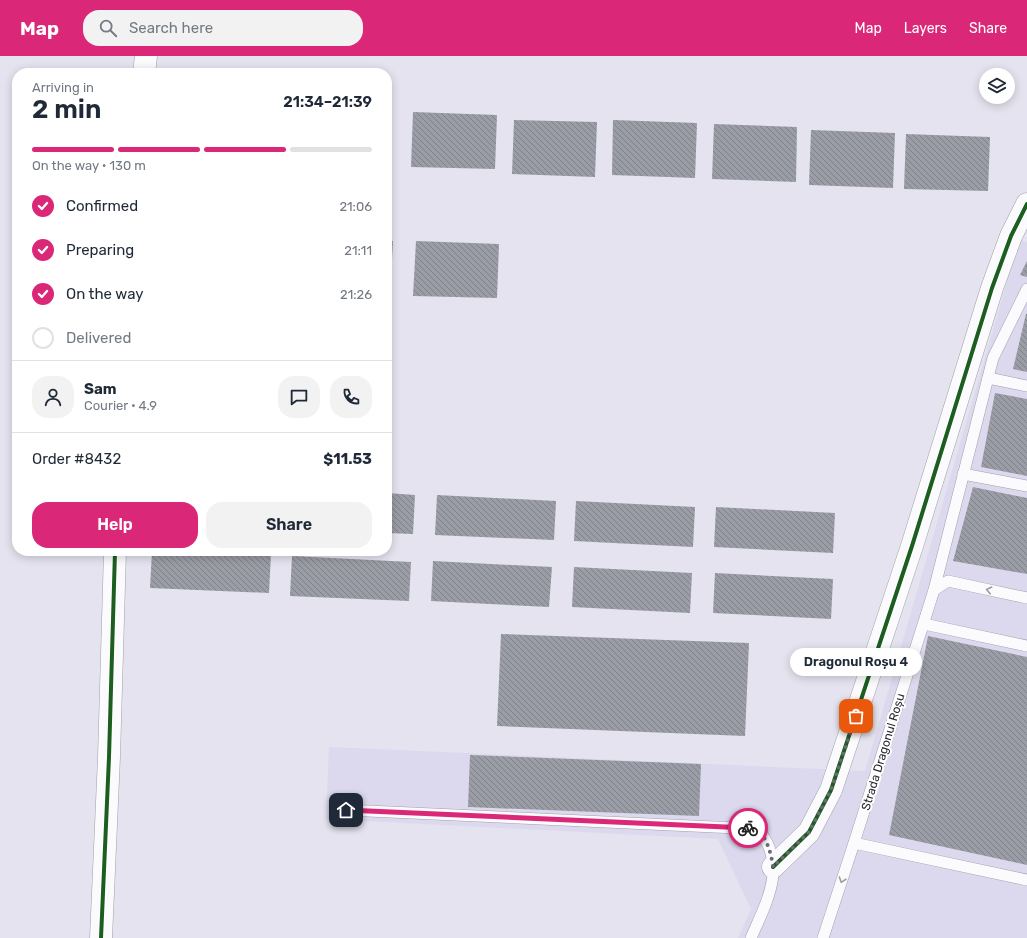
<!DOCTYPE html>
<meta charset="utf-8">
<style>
:root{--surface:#fff;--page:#f2f2f3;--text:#1f2937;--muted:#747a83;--line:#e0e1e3;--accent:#db2777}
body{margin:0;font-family:Rubik,sans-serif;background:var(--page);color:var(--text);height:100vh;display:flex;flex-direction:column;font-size:15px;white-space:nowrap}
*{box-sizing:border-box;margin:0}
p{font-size:13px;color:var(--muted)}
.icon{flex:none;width:22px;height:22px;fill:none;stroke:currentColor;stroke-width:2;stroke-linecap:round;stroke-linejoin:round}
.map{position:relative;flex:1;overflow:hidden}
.panel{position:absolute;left:12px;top:12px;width:380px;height:488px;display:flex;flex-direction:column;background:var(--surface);border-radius:16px;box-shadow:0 2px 10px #0003}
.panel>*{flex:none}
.tools{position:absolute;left:979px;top:12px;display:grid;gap:8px}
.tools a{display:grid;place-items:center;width:36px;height:36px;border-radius:50%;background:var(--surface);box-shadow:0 2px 10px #0003;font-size:20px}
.pin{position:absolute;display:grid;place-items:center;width:34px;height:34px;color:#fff;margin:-17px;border-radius:8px;box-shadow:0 2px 6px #0006}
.courier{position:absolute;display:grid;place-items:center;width:40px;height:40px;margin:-20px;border:3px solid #db2777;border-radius:50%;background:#fff;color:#222;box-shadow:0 1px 5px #0007}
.bubble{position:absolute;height:28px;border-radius:14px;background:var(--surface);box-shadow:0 2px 10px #0003;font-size:13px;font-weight:600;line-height:28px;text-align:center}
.headline em{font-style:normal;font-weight:600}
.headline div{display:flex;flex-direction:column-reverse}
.headline{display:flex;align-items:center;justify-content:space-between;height:68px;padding:0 20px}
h1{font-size:26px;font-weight:600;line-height:30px}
.bar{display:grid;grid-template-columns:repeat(4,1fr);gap:6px 4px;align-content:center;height:48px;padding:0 20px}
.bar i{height:5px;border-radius:3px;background:var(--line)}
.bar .active{background:var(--accent)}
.bar p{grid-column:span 4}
.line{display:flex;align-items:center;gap:10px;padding:0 20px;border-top:1px solid var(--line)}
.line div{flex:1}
.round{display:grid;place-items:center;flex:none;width:42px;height:42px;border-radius:16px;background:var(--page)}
ol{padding:0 20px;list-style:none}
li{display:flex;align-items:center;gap:12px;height:44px}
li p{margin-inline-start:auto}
li .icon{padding:4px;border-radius:50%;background:var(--accent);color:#fff;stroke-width:4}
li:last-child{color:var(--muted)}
li i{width:22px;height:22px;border:2px solid var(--line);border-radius:50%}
.cta{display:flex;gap:8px;margin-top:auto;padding:8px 20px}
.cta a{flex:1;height:46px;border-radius:16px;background:var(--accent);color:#fff;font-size:16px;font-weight:600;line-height:46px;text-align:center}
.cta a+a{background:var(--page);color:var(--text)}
header{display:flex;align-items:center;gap:24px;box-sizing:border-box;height:56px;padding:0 20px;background:var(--accent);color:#fff}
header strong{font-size:19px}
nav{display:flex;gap:22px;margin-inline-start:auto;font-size:14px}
.search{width:280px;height:36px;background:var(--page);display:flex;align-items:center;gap:10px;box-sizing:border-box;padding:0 14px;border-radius:16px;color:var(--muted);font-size:15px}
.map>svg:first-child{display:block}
.built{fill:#dcd9ee}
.building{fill:url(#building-back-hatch)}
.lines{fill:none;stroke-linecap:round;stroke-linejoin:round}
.service-casing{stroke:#a09fa8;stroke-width:12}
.minor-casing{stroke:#a09fa8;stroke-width:23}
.service{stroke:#fbfbfd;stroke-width:11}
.minor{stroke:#fbfbfd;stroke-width:22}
.cycleway-casing{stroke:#fff;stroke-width:6}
.cycleway{stroke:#1b5e20;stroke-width:4}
.oneway{stroke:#9d9ca1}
.done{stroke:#6b6a74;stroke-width:4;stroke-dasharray:0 7.2}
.route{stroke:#db2777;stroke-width:5}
.labels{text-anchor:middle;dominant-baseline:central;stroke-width:4;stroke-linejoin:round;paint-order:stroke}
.street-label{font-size:12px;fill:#2a2931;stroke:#fff}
</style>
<header>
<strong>Map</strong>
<div class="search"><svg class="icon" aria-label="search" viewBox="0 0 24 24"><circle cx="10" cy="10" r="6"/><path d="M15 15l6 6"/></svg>Search here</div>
<nav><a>Map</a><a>Layers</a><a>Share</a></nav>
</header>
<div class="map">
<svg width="1027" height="882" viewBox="0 0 1027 882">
<defs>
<pattern id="building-back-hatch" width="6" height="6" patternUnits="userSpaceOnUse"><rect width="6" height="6" fill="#9b9da6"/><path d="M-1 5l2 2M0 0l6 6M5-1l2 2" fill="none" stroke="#7f8088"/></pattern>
</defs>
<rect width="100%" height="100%" fill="#e4e3ef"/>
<path class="built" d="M1019 184 1027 186V882H738L751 853 718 783 326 763 329 691 865 715Z"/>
<g class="building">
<path d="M413 56 497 59 495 113 411 111Z"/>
<path d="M514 64 597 66 595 121 512 118Z"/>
<path d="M613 64 697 67 695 122 612 119Z"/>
<path d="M714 68 797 71 796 126 712 123Z"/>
<path d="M811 74 895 77 893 132 809 129Z"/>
<path d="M906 78 990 81 988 135 904 133Z"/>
<path d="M387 184 393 185 390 238H387Z"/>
<path d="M416 185 499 188 497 242 413 240Z"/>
<path d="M1027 205V221L1020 219Z"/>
<path d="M1026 258H1027V316L1013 313Z"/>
<path d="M995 337 1027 343V420L981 411Z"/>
<path d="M973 431 1027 442V518L953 505Z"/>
<path d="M387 437 415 439 413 478 387 477Z"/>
<path d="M437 439 556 445 554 484 435 479Z"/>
<path d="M576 445 695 451 693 491 574 485Z"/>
<path d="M716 451 835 457 833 497 714 491Z"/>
<path d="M152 495H211L271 498 269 537 150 532Z"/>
<path d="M292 500 411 506 409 545 290 540Z"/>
<path d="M433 505 552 511 549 551 431 545Z"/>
<path d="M574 511 692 517 690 557 572 551Z"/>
<path d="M715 517 833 523 831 563 713 557Z"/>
<path d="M501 578 749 587 745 680 497 670Z"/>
<path d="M928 580 1027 601V809L889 779Z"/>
<path d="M470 699 701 708 699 760 468 751Z"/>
</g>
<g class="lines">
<g class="service-casing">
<g id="service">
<path d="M988 322 1027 330"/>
<path d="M963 418 1027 430"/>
<path d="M934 534 993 302 1027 233"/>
<path d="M924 568 1027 590"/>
<path d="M346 754 758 773C788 809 767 845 751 882"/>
<path d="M854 787 1027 824"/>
<path d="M823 882 854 787 934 534 948 525 1027 542"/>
</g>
</g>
<g class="minor-casing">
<g id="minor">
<path d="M144 17 146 0"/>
<path d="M773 811 809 776 831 734 912 490 992 232 1011 180 1027 148"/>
<path d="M101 882 109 701 115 495"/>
</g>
</g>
<use href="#service" class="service"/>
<use href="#minor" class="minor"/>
<g class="cycleway-casing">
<g id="cycleway">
<path d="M773 811 809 776 831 734 912 490 992 232 1011 180 1027 148"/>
<path d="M101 882 109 701 115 495"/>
</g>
</g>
<use href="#cycleway" class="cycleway"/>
</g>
<defs><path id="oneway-chevron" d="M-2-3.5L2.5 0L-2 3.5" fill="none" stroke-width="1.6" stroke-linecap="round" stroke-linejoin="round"/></defs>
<g class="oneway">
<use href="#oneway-chevron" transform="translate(989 534) rotate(-167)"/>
<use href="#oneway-chevron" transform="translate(842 824) rotate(109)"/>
</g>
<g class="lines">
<path class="done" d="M748 772 758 773C767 784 771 796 773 811L809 776 831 734 856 660"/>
<path class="route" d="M346 754 748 772"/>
</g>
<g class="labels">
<g class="street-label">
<text transform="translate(883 696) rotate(-73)">Strada Dragonul Roșu</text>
</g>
</g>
</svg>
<div class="tools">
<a><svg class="icon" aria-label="layers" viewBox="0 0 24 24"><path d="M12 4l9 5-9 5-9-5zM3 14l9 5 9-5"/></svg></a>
</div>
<div class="pin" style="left:856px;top:660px;background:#ea580c"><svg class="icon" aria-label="bag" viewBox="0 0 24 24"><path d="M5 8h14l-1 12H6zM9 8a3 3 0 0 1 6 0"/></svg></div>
<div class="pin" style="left:346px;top:754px;background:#1f2937"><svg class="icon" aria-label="home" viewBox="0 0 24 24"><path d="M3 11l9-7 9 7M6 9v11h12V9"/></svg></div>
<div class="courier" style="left:748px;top:772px"><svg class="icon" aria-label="bike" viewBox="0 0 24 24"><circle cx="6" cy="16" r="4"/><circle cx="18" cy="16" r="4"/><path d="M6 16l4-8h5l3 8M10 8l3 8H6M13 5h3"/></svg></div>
<div class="bubble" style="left:790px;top:592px;width:132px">Dragonul Roșu 4</div>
<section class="panel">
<div class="headline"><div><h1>2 min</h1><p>Arriving in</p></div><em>21:34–21:39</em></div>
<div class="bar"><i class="active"></i><i class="active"></i><i class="active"></i><i></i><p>On the way · 130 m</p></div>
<ol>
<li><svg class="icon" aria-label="check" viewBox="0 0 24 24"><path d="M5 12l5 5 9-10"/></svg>Confirmed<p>21:06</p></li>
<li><svg class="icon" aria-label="check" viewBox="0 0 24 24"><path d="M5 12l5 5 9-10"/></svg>Preparing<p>21:11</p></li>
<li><svg class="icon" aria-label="check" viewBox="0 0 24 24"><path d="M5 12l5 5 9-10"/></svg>On the way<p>21:26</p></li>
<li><i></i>Delivered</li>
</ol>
<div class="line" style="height:72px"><a class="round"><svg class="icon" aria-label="person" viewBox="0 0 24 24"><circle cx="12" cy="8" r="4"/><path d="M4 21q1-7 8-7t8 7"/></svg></a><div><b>Sam</b><p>Courier · 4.9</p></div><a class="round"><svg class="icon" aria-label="chat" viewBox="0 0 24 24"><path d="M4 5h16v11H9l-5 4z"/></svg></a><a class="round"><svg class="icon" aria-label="phone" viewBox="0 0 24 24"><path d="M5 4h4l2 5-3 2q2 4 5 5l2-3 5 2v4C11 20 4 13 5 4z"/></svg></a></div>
<div class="line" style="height:52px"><div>Order #8432</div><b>$11.53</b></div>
<div class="cta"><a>Help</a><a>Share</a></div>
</section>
</div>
